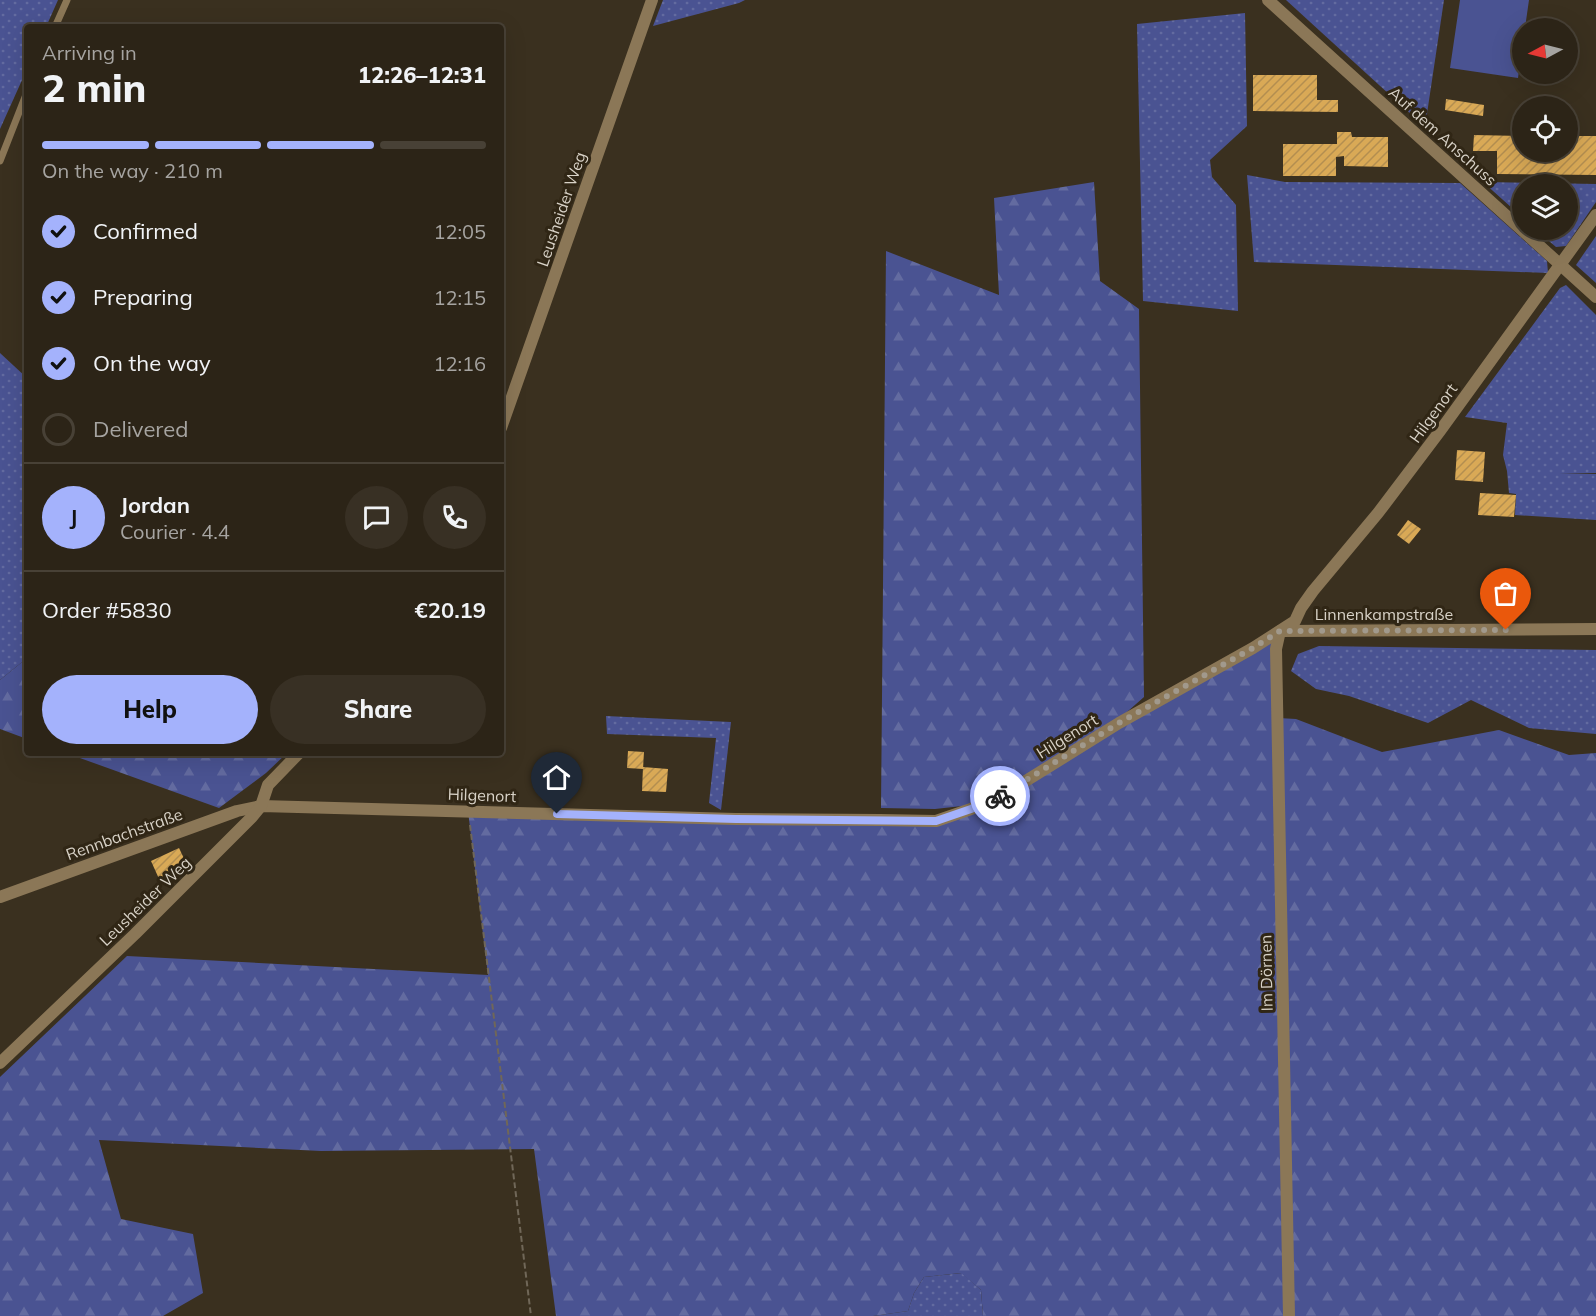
<!DOCTYPE html>
<meta charset="utf-8">
<style>
:root{--surface:#2c2417;--page:#383024;--text:#f1f3f6;--muted:#a6a4a1;--line:#484136;--accent:#a4b2fc}
body{margin:0;font-family:Mulish,sans-serif;background:var(--page);color:var(--text);height:100vh;display:flex;flex-direction:column;font-size:22px;white-space:nowrap}
*{box-sizing:border-box;margin:0}
p{font-size:20px;color:var(--muted)}
.icon{flex:none;width:33px;height:33px;fill:none;stroke:currentColor;stroke-width:2;stroke-linecap:round;stroke-linejoin:round}
.map{position:relative;flex:1;overflow:hidden}
.drawer{position:absolute;left:24px;top:24px;width:480px;height:732px;display:flex;flex-direction:column;background:var(--surface);border-radius:6px;box-shadow:0 6px 24px #0002,0 0 0 2px var(--line)}
.drawer>*{flex:none}
.needle{width:39px;rotate:263deg}
.tools{position:absolute;left:1512px;top:18px;display:grid;gap:12px}
.tools a{display:grid;place-items:center;width:66px;height:66px;border-radius:50%;background:var(--surface);box-shadow:0 6px 24px #0002,0 0 0 2px var(--line);font-size:30px}
.pin{position:absolute;display:grid;place-items:center;width:51px;height:51px;color:#fff;margin:-62px -26px;border-radius:50% 50% 50% 0;rotate:-45deg;box-shadow:0 0 6px #0007}
.pin .icon{rotate:45deg}
.courier{position:absolute;display:grid;place-items:center;width:60px;height:60px;margin:-30px;border:4px solid #a4b2fc;border-radius:50%;background:#fff;color:#222;box-shadow:0 2px 8px #0007}
.headline em{font-style:normal;font-weight:800}
.headline div{display:flex;flex-direction:column-reverse}
.headline{display:flex;align-items:center;justify-content:space-between;height:102px;padding:0 18px}
h1{font-size:39px;font-weight:800;line-height:45px}
.bar{display:grid;grid-template-columns:repeat(4,1fr);gap:9px 6px;align-content:center;height:72px;padding:0 18px}
.bar i{height:8px;border-radius:4px;background:var(--line)}
.bar .active{background:var(--accent)}
.bar p{grid-column:span 4}
.line{display:flex;align-items:center;gap:15px;padding:0 18px;border-top:2px solid var(--line)}
.line div{flex:1}
.round{display:grid;place-items:center;flex:none;width:63px;height:63px;border-radius:32px;background:var(--page)}
ol{padding:0 18px;list-style:none}
li{display:flex;align-items:center;gap:18px;height:66px}
li p{margin-inline-start:auto}
li .icon{padding:6px;border-radius:50%;background:var(--accent);color:#111;stroke-width:4}
li:last-child{color:var(--muted)}
li i{width:33px;height:33px;border:3px solid var(--line);border-radius:50%}
.primary-button{display:flex;gap:12px;margin-top:auto;padding:12px 18px}
.primary-button a{flex:1;height:69px;border-radius:36px;background:var(--accent);color:#111;font-size:24px;font-weight:800;line-height:69px;text-align:center}
.primary-button a+a{background:var(--page);color:var(--text)}
.map>svg:first-child{display:block}
.grass{fill:url(#grass-dots)}
.forest{fill:url(#forest-firs)}
.pitch{fill:#4a5392}
.building{fill:url(#building-hatch)}
.lines{fill:none;stroke-linecap:round;stroke-linejoin:round}
.path{stroke:#706758;stroke-width:2;stroke-dasharray:6 3;stroke-linecap:butt}
.service{stroke:#8b7757;stroke-width:7}
.minor{stroke:#8b7757;stroke-width:12}
.done{stroke:#a1998c;stroke-width:6;stroke-dasharray:0 10.8}
.route{stroke:#a4b2fc;stroke-width:8}
.labels{text-anchor:middle;dominant-baseline:central;stroke-width:6;stroke-linejoin:round;paint-order:stroke}
.street-label{font-size:16px;fill:#d8d2c7;stroke:#302615}
</style>
<div class="map">
<svg width="1596" height="1316" viewBox="0 0 1596 1316">
<defs>
<pattern id="grass-dots" width="8" height="8" patternUnits="userSpaceOnUse" patternTransform="scale(1.5)"><rect width="8" height="8" fill="#4a5392"/><path d="M2 2h.1M6 6h.1" fill="none" stroke="#636ba0" stroke-width="1.8" stroke-linecap="round"/></pattern>
<pattern id="forest-firs" width="22" height="20" patternUnits="userSpaceOnUse" patternTransform="scale(1.5)"><rect width="22" height="20" fill="#4a5392"/><path d="M5 1l3.5 6h-7zM16 11l3.5 6h-7z" fill="#636ba0"/></pattern>
<pattern id="building-hatch" width="6" height="6" patternUnits="userSpaceOnUse" patternTransform="scale(1.5)"><rect width="6" height="6" fill="#d9a956"/><path d="M-1 1l2-2M0 6l6-6M5 7l2-2" fill="none" stroke="#b38e50"/></pattern>
</defs>
<rect width="100%" height="100%" fill="#3a301f"/>
<g class="grass">
<path d="M0 0H58L46 27H27V69L0 129Z"/>
<path d="M663 0H745L739 3 653 26Z"/>
<path d="M1286 0H1444L1425 127Z"/>
<path d="M1245 13 1247 126 1210 160 1212 177 1236 205 1238 311 1143 301 1137 24Z"/>
<path d="M1247 175 1285 182 1460 183 1547 261 1548 273 1254 262Z"/>
<path d="M1483 182 1596 184V202L1566 246 1556 247 1536 230H1568V184H1522V217Z"/>
<path d="M1596 236V283L1576 265Z"/>
<path d="M1566 285 1596 315V473H1559L1596 474V520L1515 515 1516 494 1509 493 1507 471 1503 455 1507 423 1465 417 1560 288Z"/>
<path d="M0 353 27 378V658L0 680Z"/>
<path d="M1319 646 1596 650V734L1529 728 1471 700 1428 723 1349 696 1316 689 1291 671 1298 654Z"/>
<path d="M606 716 731 722 721 810 709 803 716 738 607 734Z"/>
<path d="M962 1273 981 1290 983 1316H873L908 1311 914 1293 924 1277Z"/>
</g>
<g class="forest">
<path d="M1094 182 1100 281 1139 309 1144 697 1119 719 1008 788 971 805 935 809 881 808 886 251 999 295 994 198Z"/>
<path d="M1280 631 1278 718 1296 719 1382 752 1499 730 1569 755 1596 753V1316H983L981 1290 961 1273 924 1277 914 1293 908 1311 873 1316H556L534 1149 321 1151 99 1140 121 1219 193 1234 203 1293 163 1316H0V1077L127 956 488 975 468 811 936 821 971 809Z"/>
<path d="M27 658V739L0 729V680Z"/>
<path d="M66 753H287L266 773 219 808Z"/>
</g>
<path class="pitch" d="M1460 0H1529L1525 28H1522V48L1518 78 1450 68Z"/>
<g class="building">
<path d="M1253 75H1317V100H1338V112L1253 111Z"/>
<path d="M1446 99 1484 105 1483 116 1445 110Z"/>
<path d="M1337 132H1351L1352 137H1388V167L1344 166V156L1336 157V176H1283V144H1337Z"/>
<path d="M1474 135 1522 136V152H1568V136H1596V175L1497 174V151H1473Z"/>
<path d="M1457 450 1485 452 1483 482 1455 480Z"/>
<path d="M1480 493 1516 495 1514 517 1478 515Z"/>
<path d="M1408 520 1421 529 1409 544 1397 535Z"/>
<path d="M628 751 644 752 643 769 627 768Z"/>
<path d="M643 767 668 769 666 792 642 791Z"/>
<path d="M179 848 188 867 160 881 151 861Z"/>
</g>
<g class="lines">
<path class="path" d="M470 825 531 1316"/>
<g class="service">
<path d="M55 27 67 0"/>
<path d="M0 161 27 92"/>
</g>
<g class="minor">
<path d="M1268 0 1596 297"/>
<path d="M501 428 652 0"/>
<path d="M1280 631 1276 649 1289 1316"/>
<path d="M1281 631 1596 629"/>
<path d="M0 897 237 811 261 806 736 819 880 820 936 821 971 809 1008 792 1119 723 1253 648 1295 621 1301 608 1313 591 1378 513 1440 431 1596 215"/>
<path d="M0 1063 135 934 252 817 261 806 268 785 299 753"/>
</g>
</g>
<g class="lines">
<path class="done" d="M1000 796 1119 723 1253 648 1280 631 1506 630"/>
<path class="route" d="M557 814 736 819 936 821 971 809 1000 796"/>
</g>
<g class="labels">
<g class="street-label">
<text transform="translate(1443 136) rotate(42)">Auf dem Anschuss</text>
<text transform="translate(561 209) rotate(-71)">Leusheider Weg</text>
<text transform="translate(1433 413) rotate(-54)">Hilgenort</text>
<text x="1384" y="614">Linnenkampstraße</text>
<text transform="translate(1067 736) rotate(-32)">Hilgenort</text>
<text transform="translate(482 795) rotate(2)">Hilgenort</text>
<text transform="translate(124 834) rotate(-20)">Rennbachstraße</text>
<text transform="translate(145 901) rotate(-44)">Leusheider Weg</text>
<text transform="translate(1266 973) rotate(-91)">Im Dörnen</text>
</g>
</g>
</svg>
<div class="tools">
<a><svg class="needle" viewBox="-14 -14 28 28"><path d="M0-13l5 13h-10z" fill="#e53935"/><path d="M0 13l5-13h-10z" fill="#a6a4a1"/></svg></a>
<a><svg class="icon" aria-label="locate" viewBox="0 0 24 24"><circle cx="12" cy="12" r="6"/><path d="M12 2v4M12 18v4M2 12h4M18 12h4"/></svg></a>
<a><svg class="icon" aria-label="layers" viewBox="0 0 24 24"><path d="M12 4l9 5-9 5-9-5zM3 14l9 5 9-5"/></svg></a>
</div>
<div class="pin" style="left:1506px;top:630px;background:#ea580c"><svg class="icon" aria-label="bag" viewBox="0 0 24 24"><path d="M5 8h14l-1 12H6zM9 8a3 3 0 0 1 6 0"/></svg></div>
<div class="pin" style="left:557px;top:814px;background:#1f2937"><svg class="icon" aria-label="home" viewBox="0 0 24 24"><path d="M3 11l9-7 9 7M6 9v11h12V9"/></svg></div>
<div class="courier" style="left:1000px;top:796px"><svg class="icon" aria-label="bike" viewBox="0 0 24 24"><circle cx="6" cy="16" r="4"/><circle cx="18" cy="16" r="4"/><path d="M6 16l4-8h5l3 8M10 8l3 8H6M13 5h3"/></svg></div>
<section class="drawer">
<div class="headline"><div><h1>2 min</h1><p>Arriving in</p></div><em>12:26–12:31</em></div>
<div class="bar"><i class="active"></i><i class="active"></i><i class="active"></i><i></i><p>On the way · 210 m</p></div>
<ol>
<li><svg class="icon" aria-label="check" viewBox="0 0 24 24"><path d="M5 12l5 5 9-10"/></svg>Confirmed<p>12:05</p></li>
<li><svg class="icon" aria-label="check" viewBox="0 0 24 24"><path d="M5 12l5 5 9-10"/></svg>Preparing<p>12:15</p></li>
<li><svg class="icon" aria-label="check" viewBox="0 0 24 24"><path d="M5 12l5 5 9-10"/></svg>On the way<p>12:16</p></li>
<li><i></i>Delivered</li>
</ol>
<div class="line" style="height:108px"><b class="round" style="background:var(--accent);color:#111">J</b><div><b>Jordan</b><p>Courier · 4.4</p></div><a class="round"><svg class="icon" aria-label="chat" viewBox="0 0 24 24"><path d="M4 5h16v11H9l-5 4z"/></svg></a><a class="round"><svg class="icon" aria-label="phone" viewBox="0 0 24 24"><path d="M5 4h4l2 5-3 2q2 4 5 5l2-3 5 2v4C11 20 4 13 5 4z"/></svg></a></div>
<div class="line" style="height:78px"><div>Order #5830</div><b>€20.19</b></div>
<div class="primary-button"><a>Help</a><a>Share</a></div>
</section>
</div>
